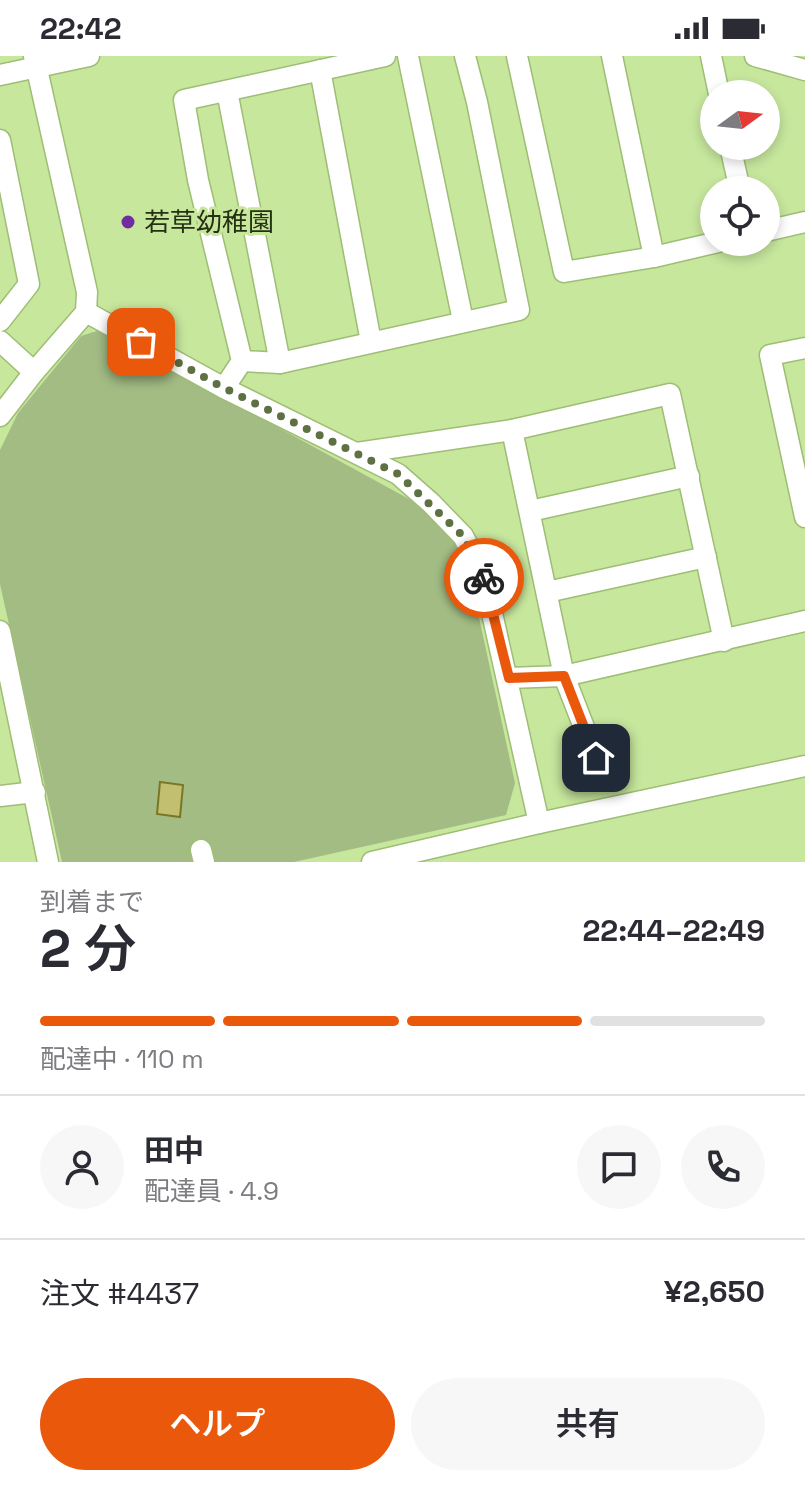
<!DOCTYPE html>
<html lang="ja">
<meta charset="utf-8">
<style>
:root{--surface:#fff;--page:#f7f7f7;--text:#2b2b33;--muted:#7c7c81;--line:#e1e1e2;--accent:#ea580c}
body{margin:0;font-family:"Space Grotesk","Noto Sans JP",sans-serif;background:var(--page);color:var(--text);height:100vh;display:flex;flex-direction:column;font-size:30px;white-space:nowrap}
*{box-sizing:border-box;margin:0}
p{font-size:26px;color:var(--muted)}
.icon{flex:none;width:44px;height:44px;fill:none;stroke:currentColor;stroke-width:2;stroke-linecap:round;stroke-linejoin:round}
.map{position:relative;height:806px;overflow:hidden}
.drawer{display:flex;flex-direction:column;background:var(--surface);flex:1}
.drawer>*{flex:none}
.needle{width:52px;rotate:75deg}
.buttons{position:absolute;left:700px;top:24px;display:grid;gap:16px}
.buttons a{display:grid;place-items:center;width:80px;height:80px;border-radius:50%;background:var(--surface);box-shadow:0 4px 12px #0003;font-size:40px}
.pin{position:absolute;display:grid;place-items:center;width:68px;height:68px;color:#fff;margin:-34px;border-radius:16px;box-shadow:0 4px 12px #0006}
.courier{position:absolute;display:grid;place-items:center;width:80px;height:80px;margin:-40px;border:6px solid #ea580c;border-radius:50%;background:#fff;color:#222;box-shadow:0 2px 10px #0007}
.overview em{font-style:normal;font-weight:600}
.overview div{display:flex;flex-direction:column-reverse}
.overview{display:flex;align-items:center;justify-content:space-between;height:136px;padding:0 40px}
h1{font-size:52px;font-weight:600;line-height:60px}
.bar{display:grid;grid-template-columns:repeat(4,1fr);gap:12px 8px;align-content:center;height:96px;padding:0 40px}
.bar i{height:10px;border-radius:6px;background:var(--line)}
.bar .on{background:var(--accent)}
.bar p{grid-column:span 4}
.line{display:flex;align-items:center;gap:20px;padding:0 40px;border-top:2px solid var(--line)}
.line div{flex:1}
.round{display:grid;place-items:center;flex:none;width:84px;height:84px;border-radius:42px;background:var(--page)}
.cta{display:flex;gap:16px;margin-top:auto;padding:16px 40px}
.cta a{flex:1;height:92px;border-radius:48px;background:var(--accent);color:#fff;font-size:32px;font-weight:600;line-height:92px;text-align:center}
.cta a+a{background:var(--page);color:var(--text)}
.status{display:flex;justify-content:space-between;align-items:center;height:56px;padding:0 40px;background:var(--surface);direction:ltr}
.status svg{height:22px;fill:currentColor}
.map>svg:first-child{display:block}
.green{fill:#a3bc84}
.building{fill:#c2c070;stroke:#797724;stroke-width:2}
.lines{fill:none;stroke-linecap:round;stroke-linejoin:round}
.minor-casing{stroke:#9ebd75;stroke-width:23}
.minor{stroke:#fff;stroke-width:20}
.done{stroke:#5e7143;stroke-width:8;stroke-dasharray:0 14.4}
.route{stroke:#ea580c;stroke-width:10}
.poi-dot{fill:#712ca1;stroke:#c7e79d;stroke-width:3}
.labels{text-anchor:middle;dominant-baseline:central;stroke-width:6;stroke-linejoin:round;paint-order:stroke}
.poi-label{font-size:26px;fill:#253113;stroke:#c7e79d;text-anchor:start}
</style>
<div class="status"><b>22:42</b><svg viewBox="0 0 49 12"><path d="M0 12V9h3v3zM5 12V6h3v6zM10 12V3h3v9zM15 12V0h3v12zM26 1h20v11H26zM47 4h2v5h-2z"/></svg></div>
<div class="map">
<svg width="805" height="806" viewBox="0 0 805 806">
<rect width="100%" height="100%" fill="#c7e79d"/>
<path class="green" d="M100 274 420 449 448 472 468 511 515 727 506 759 294 806H62L0 528V394L18 357 81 280Z"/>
<path class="building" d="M160 726 183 729 180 761 157 758Z"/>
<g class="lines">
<g class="minor-casing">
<g id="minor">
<path d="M408 0 463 265"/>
<path d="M517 0 564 216 654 201 718 186"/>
<path d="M612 0 654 201"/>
<path d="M711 0 719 38"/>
<path d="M755 0 805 14"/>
<path d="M320 14 371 286"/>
<path d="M0 19 89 0"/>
<path d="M227 35 280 307"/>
<path d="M0 84 29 228 0 265"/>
<path d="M730 90 740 134"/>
<path d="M766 175 805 166"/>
<path d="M86 256 224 332 398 418 431 447 463 480 483 517 539 767"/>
<path d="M0 285 34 316"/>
<path d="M805 292 770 299 805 461"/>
<path d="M242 305 280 307 519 254 477 46 465 0"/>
<path d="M224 332 242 305 198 124 184 44 385 0"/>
<path d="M0 360 34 316 86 256 87 236 34 0"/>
<path d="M512 374 564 620 596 702"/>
<path d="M357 397 512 374 670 338 724 585"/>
<path d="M530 455 689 420"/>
<path d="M547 536 706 501"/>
<path d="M0 575 48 806"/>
<path d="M509 622 564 620 805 565"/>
<path d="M0 740 35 736"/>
<path d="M201 794 204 806"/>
<path d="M372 806 539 767 805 710"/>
</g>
</g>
<use href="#minor" class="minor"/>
</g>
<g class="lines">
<path class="done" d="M141 286 224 332 398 418 463 480 484 522"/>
<path class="route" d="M484 522 509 622 564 620 596 702"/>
</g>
<circle class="poi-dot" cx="128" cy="166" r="8"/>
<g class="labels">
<g class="poi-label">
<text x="144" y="166">若草幼稚園</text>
</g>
</g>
</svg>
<div class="buttons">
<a><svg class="needle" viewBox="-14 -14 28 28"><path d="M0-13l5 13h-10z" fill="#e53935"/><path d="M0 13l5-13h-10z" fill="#7c7c81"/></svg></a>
<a><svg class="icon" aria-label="locate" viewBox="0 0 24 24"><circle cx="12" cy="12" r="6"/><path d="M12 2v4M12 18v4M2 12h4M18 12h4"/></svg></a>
</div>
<div class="pin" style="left:141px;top:286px;background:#ea580c"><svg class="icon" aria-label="bag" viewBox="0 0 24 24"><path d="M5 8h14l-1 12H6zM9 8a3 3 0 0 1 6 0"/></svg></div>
<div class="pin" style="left:596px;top:702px;background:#1f2937"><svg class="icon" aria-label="home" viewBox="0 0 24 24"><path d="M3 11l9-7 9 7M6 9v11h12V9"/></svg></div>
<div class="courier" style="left:484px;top:522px"><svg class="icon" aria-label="bike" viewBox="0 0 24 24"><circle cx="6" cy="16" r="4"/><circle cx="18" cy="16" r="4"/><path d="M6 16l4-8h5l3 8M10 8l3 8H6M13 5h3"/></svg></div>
</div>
<section class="drawer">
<div class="overview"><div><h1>2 分</h1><p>到着まで</p></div><em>22:44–22:49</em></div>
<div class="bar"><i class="on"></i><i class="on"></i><i class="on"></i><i></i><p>配達中 · 110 m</p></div>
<div class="line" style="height:144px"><a class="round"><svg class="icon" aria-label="person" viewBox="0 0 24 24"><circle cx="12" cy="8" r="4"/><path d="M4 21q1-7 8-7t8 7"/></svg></a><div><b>田中</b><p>配達員 · 4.9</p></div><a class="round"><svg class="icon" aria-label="chat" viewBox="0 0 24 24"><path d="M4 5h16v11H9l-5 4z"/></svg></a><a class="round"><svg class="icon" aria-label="phone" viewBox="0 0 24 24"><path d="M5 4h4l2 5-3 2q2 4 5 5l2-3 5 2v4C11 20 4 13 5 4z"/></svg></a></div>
<div class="line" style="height:104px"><div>注文 #4437</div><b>¥2,650</b></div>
<div class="cta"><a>ヘルプ</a><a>共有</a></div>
</section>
